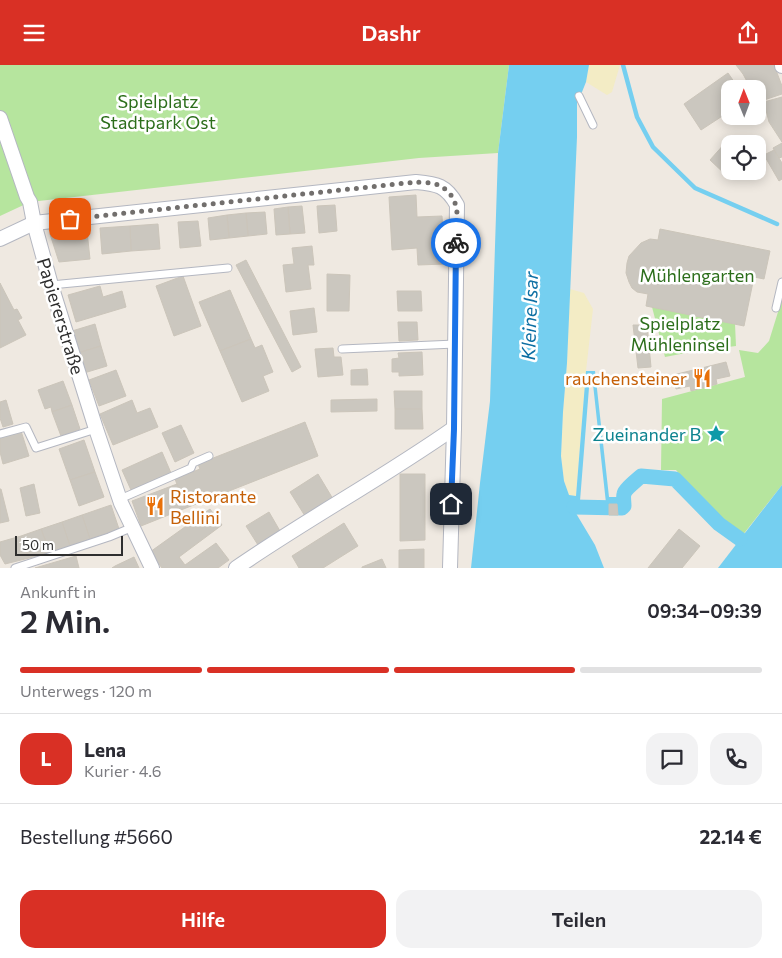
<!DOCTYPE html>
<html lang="de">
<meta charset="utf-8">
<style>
:root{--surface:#fff;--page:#f2f2f3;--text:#2b2b33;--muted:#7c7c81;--line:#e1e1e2;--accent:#d93025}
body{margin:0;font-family:Commissioner,sans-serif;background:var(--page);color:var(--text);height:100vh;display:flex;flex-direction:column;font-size:19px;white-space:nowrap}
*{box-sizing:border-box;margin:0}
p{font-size:16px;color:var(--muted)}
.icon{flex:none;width:28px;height:28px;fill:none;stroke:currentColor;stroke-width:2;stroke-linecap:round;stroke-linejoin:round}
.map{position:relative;height:503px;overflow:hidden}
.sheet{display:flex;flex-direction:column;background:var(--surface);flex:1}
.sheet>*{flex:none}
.needle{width:32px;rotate:359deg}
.tools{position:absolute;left:721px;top:15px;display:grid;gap:10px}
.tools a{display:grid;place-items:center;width:45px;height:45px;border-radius:10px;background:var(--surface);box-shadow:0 2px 12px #0003;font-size:25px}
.scale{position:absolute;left:15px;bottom:12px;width:108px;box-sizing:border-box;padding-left:5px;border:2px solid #2e2e2e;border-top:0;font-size:14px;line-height:18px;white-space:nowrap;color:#2e2e2e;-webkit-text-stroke:4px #fff;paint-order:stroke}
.pin{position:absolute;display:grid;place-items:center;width:42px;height:42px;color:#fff;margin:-21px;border-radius:10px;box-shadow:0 2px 8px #0006}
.courier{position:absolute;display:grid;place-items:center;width:50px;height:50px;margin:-25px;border:4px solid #1a73e8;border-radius:50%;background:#fff;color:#222;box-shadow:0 1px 6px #0007}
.head em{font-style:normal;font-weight:600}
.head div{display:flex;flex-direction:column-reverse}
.head{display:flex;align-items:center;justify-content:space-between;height:85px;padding:0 20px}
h1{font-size:32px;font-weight:600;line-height:38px}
.bar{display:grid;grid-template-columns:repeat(4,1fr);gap:8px 5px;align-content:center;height:60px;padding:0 20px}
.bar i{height:6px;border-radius:4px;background:var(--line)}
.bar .on{background:var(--accent)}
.bar p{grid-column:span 4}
.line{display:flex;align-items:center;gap:12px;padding:0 20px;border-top:1px solid var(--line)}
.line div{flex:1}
.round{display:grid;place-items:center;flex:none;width:52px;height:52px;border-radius:15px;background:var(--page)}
.button{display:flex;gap:10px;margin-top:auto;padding:10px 20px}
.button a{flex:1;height:58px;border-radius:15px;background:var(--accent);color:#fff;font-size:20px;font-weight:600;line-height:58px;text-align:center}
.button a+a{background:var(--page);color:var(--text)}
header{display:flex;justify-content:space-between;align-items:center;height:65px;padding:0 20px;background:var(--accent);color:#fff;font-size:22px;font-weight:600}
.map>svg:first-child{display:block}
.green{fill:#b6e59e}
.sand{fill:#f3ecc5}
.water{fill:#75cff0}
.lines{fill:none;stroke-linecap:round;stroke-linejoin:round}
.stream{stroke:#75cff0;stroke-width:4.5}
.canal{stroke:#75cff0;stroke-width:15}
.building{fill:#cbc7bf;stroke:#cbc5ba}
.service-casing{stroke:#b4b7c1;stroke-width:9}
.minor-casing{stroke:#b4b7c1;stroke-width:16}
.service{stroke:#fff;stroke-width:7}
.minor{stroke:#fff;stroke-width:14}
.done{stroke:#726f6d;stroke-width:5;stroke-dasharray:0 9}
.route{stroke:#1a73e8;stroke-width:6}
.labels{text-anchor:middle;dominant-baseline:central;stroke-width:5;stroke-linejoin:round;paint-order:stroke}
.park-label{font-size:18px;fill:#2c6e1b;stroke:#fff}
.street-label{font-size:18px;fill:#2e2e2e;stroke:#fff}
.food-label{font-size:18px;fill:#c56008;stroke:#fff;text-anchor:end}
.culture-label{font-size:18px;fill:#0d838f;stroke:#fff;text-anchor:end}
.water-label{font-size:19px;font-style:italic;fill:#0d6fa3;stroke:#fff}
</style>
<header><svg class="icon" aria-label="menu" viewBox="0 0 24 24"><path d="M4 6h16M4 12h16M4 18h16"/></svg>Dashr<svg class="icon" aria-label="share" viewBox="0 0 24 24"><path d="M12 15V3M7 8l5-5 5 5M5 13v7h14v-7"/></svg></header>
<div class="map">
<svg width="782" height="503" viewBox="0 0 782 503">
<rect width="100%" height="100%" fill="#efe9e1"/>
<g class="green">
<path d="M0 0H509L498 88 419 93 30 137 0 151Z"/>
<path d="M782 234V420L742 471 713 449 676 405H661L662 334 745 312 739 285 758 288 769 276Z"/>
<path d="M652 242 735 259 736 281 696 286 665 292Z"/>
</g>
<g class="sand">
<path d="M589 0H620L612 27 607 30 586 17Z"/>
<path d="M570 224 584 228 593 244 586 306 576 431 569 430 564 416 561 391 563 347 567 298Z"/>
</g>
<g class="water">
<path d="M509 0H589L586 17 582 27 577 34V72L567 298 563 347 561 391 564 416 569 430 576 431 586 306H595L609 432H623L624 438H606L592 310H590L580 436 575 437 577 439 574 442V445L595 480 604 503H471L480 418 490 336 498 88Z"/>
<path d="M782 420V503H718Z"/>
</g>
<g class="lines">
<path class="stream" d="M623 0 637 52 653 82 695 123 777 159"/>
<path class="canal" d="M574 442 622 443 624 441C624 437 623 432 624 429 625 424 637 415 641 411L675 414 719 459 740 474"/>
</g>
<g class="building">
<path d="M736 0H774L782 21V29L758 37V24H751L743 9Z"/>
<path d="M728 8 739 24H730V33L728 35 730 38V46L701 65 684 39Z"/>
<path d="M782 32V77L769 57 764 37Z"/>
<path d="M726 77 730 81V105L726 110 710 95Z"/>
<path d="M782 78V92L779 93 773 83Z"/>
<path d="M774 85 782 98V114L779 116 764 90Z"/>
<path d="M416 130 417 152 442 151 445 199 418 200 417 183 392 185 389 132Z"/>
<path d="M335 140 337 166 319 168 317 141Z"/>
<path d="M302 141 305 168 290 169 288 142Z"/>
<path d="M288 142 290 169 276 170 274 144Z"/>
<path d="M265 147 267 169 248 171 246 148Z"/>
<path d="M246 148 248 171 229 173 227 150Z"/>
<path d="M227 150 229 173 210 175 208 153Z"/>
<path d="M198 156 201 181 180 183 178 157Z"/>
<path d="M158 159 160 184 131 186 130 161Z"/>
<path d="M130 161 131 186 102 189 100 163Z"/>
<path d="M660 164 770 186 764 214 754 212 744 261 646 241 648 229 637 227 632 223 629 217 626 208 627 198 629 191 641 178 650 174 658 175Z"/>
<path d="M87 166 90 194 59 197 50 169Z"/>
<path d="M312 181 314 200H308L311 224 286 227 283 200 294 199 292 183Z"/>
<path d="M246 195 301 302 292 307 236 200Z"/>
<path d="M327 209 350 210 349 246H327Z"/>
<path d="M183 211 201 261 174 271 156 221Z"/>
<path d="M0 218 14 245 17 244 22 253 18 255 26 270 0 283Z"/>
<path d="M100 221 103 232 122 226 126 242 76 257 68 230Z"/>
<path d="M230 225 251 274 220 286 199 237Z"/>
<path d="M397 226H421L422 246H398Z"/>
<path d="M314 243 317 267 293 270 290 246Z"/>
<path d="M398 257H417L418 275 399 276Z"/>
<path d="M95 259 101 281 78 288 72 266Z"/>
<path d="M633 260H647L651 302 638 303Z"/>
<path d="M251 274 255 283 262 280 273 307 263 311 269 326 242 337 220 286Z"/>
<path d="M101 281 107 301 84 308 78 288Z"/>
<path d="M333 283 334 292H341L343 310 318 312 315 284Z"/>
<path d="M422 287 423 310 399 311V307H392V294L399 293 398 288Z"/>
<path d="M726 297 730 311 716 314 717 319 691 326 690 321 676 324 673 310Z"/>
<path d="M367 304 368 320H351V305Z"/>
<path d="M116 305 126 331 99 341 89 315Z"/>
<path d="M63 316 72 340 52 347 51 342 45 344 38 325Z"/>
<path d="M394 326H422V344H395Z"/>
<path d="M377 334V346L331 347V335Z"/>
<path d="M6 335 13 359 3 362 0 353V337Z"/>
<path d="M132 335 137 348 150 343 158 362 113 380 100 349Z"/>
<path d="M72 340 80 364 61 371 52 347Z"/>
<path d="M395 344H422L423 364H395Z"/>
<path d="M305 357 318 391 186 443 175 414 200 404 198 399Z"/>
<path d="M181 360 194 388 175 397 162 368Z"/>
<path d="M21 366 29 391 3 399 0 387V373Z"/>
<path d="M84 375 95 407 70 415 59 384Z"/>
<path d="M162 387 171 408 131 425 122 405Z"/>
<path d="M95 407 104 432 79 441 70 415Z"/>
<path d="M318 409 333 434 305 451 290 427Z"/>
<path d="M400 409H425V475L400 476Z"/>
<path d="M34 419 40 448 26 451 20 423Z"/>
<path d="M177 419 186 443 141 461 132 436Z"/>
<path d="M0 424H1L9 456 0 458Z"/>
<path d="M609 439H617L618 450H609Z"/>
<path d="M111 440 119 464 90 474 82 450Z"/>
<path d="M210 444 222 460 179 492 185 500 216 478 229 495 218 503H162L150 487Z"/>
<path d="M269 447 280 466 258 480 246 461Z"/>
<path d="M82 450 90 474 70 481 62 457Z"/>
<path d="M62 457 70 481 50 488 41 464Z"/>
<path d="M344 458 358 481 323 503H299L292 491Z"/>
<path d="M41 464 50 488 29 493 21 471Z"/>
<path d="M679 464 700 481 682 503H648Z"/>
<path d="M21 471 29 493 5 499 0 490V477Z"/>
<path d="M424 484V503H399V485Z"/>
<path d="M76 491 79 503H35Z"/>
<path d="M134 492 139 503H112L115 501Z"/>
<path d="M382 494 386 503H362V502Z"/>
</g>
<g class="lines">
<g class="service-casing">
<g id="service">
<path d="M579 31 593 60"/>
<path d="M51 220 228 203"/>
<path d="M776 243 782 217"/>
<path d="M342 284 455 279"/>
<path d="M0 369 26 362 36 383 96 364"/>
<path d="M120 434 191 403 193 398 209 391"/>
<path d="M15 503 109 472 133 462"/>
</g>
</g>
<g class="minor-casing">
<g id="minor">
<path d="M782 0V1"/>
<path d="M0 53 27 132 30 137 34 158 51 220 96 364 121 438 152 503"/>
<path d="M0 174 34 158 416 117C437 119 446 120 457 140L454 363 450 503"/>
<path d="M236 503C307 454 383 413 454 363"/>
</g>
</g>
<use href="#service" class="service"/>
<use href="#minor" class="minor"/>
</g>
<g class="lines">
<path class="done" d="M70 154 416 117C422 118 430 117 436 119 463 130 457 155 456 178"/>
<path class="route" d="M451 439 454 364 456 178"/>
</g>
<defs>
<g id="restaurant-bare" transform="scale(1.5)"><path d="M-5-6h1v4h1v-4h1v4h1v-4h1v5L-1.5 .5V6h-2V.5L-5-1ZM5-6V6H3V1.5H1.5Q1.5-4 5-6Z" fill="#e8710a" stroke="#fff" stroke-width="2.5" paint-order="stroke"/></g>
<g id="sight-bare" transform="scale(1.5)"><path d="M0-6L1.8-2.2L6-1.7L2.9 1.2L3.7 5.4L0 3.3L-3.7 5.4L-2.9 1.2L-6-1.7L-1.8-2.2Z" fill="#0f9aa8" stroke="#fff" stroke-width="2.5" paint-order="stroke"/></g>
</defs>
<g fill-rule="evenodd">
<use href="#restaurant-bare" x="702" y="313"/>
<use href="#sight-bare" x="716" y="369"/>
<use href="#restaurant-bare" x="155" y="441"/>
</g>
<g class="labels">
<g class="park-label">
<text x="158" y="36">Spielplatz<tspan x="158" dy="21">Stadtpark Ost</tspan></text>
<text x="697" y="210">Mühlengarten</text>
<text x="680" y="258">Spielplatz<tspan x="680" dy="21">Mühleninsel</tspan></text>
</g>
<g class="street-label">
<text transform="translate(61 251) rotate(73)">Papiererstraße</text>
</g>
<g class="food-label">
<text x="687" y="313">rauchensteiner</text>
<text x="170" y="431" text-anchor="start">Ristorante<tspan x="170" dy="21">Bellini</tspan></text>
</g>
<g class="culture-label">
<text x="701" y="369">Zueinander B</text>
</g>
<g class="water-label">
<text transform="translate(529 251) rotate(-88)">Kleine Isar</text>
</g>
</g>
</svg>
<div class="tools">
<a><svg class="needle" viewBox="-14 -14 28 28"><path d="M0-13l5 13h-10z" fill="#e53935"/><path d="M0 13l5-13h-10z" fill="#7c7c81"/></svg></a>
<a><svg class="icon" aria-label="locate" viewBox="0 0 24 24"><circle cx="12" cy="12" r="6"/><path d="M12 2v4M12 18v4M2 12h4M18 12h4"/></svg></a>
</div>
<div class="scale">50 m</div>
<div class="pin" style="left:70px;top:154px;background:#ea580c"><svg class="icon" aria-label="bag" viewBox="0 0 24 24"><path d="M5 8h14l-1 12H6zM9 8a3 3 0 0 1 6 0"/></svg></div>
<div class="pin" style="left:451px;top:439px;background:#1f2937"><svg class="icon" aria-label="home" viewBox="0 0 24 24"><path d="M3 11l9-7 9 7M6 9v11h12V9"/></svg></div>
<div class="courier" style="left:456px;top:178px"><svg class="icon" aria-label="bike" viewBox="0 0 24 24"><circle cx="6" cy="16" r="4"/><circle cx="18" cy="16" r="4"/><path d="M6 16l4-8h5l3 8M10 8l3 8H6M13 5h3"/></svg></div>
</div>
<section class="sheet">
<div class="head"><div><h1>2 Min.</h1><p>Ankunft in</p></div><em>09:34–09:39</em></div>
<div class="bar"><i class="on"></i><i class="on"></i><i class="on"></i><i></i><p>Unterwegs · 120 m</p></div>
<div class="line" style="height:90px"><b class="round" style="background:var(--accent);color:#fff">L</b><div><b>Lena</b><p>Kurier · 4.6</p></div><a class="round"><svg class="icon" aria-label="chat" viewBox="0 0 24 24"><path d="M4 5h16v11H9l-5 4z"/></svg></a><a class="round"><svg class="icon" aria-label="phone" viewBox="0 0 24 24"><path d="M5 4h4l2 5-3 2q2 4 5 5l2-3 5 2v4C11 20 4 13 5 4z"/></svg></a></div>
<div class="line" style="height:65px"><div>Bestellung #5660</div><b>22.14 €</b></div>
<div class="button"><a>Hilfe</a><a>Teilen</a></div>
</section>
